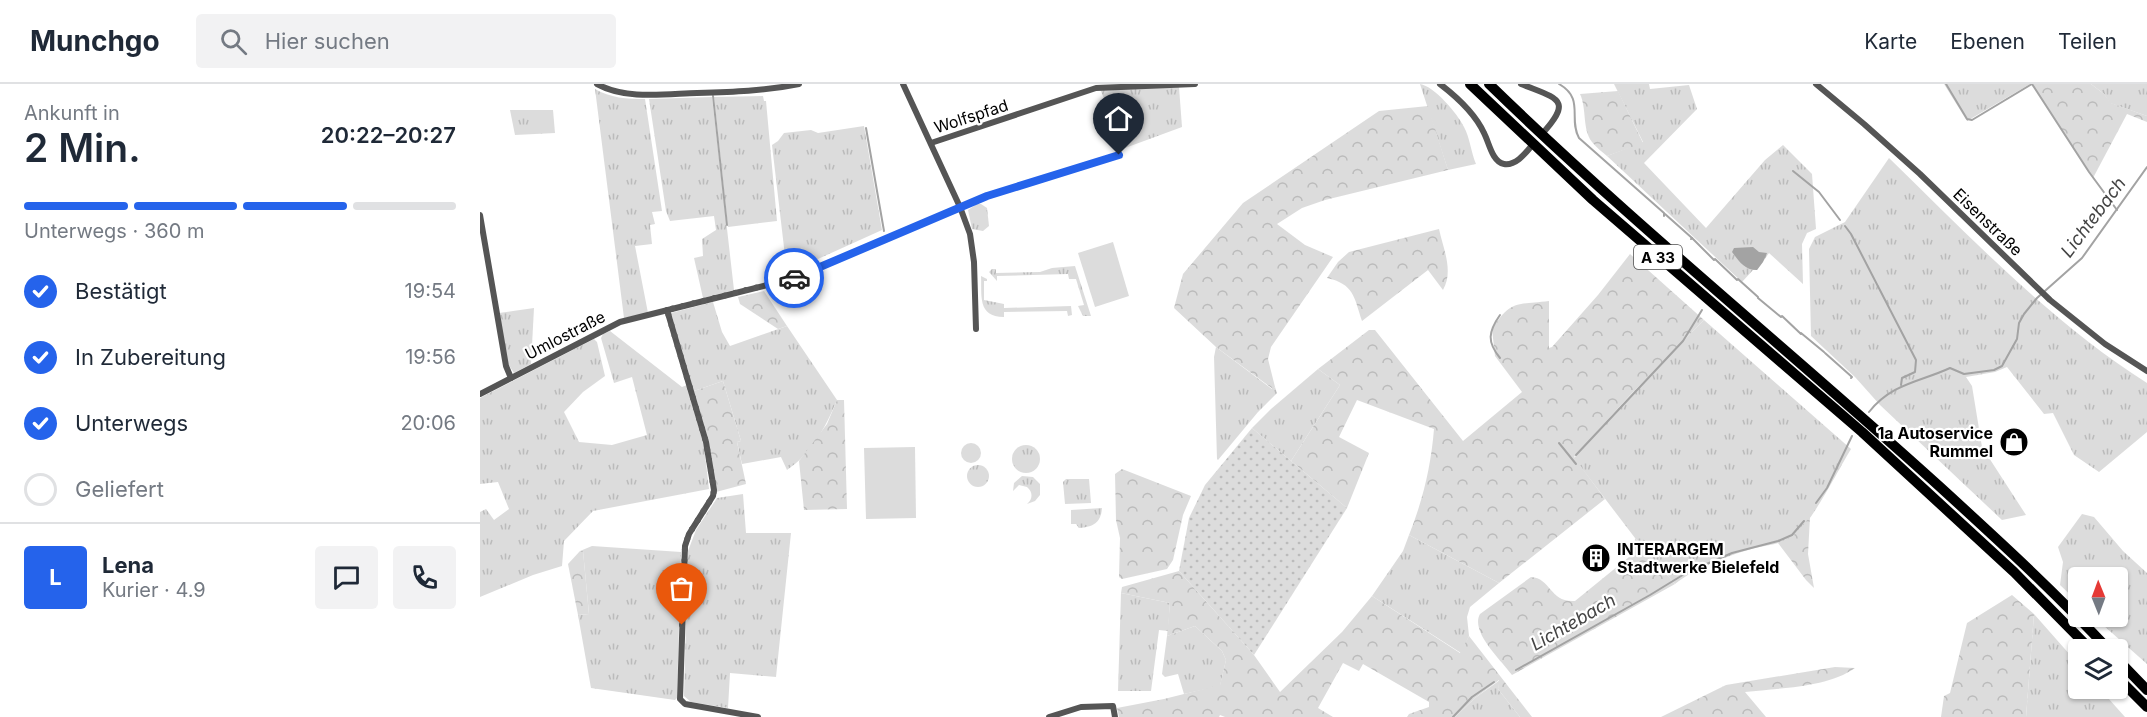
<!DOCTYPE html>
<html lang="de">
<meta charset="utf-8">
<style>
:root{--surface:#fff;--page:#f2f2f3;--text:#1f2937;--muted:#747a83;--line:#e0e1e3;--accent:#2563eb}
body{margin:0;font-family:Inter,sans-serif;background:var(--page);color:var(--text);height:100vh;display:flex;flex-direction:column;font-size:22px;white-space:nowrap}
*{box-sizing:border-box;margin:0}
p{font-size:20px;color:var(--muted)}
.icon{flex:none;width:33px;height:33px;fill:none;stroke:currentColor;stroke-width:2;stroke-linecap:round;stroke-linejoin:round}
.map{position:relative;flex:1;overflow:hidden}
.sheet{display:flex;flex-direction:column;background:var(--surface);width:480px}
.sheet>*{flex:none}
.needle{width:39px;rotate:359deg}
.tools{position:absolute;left:1588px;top:483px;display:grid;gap:12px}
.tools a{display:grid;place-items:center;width:60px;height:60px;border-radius:6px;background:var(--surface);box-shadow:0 2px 4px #0004;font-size:30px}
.pin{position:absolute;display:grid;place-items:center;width:51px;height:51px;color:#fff;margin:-62px -26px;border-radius:50% 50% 50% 0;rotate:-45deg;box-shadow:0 0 6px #0007}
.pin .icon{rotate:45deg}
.courier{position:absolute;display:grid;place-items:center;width:60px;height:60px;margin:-30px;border:4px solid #2563eb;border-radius:50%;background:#fff;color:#222;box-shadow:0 2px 8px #0007}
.overview em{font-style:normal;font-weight:600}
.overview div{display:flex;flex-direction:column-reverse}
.overview{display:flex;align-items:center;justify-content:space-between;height:102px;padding:0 24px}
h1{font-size:39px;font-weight:600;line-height:45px}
.bar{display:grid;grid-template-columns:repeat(4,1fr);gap:9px 6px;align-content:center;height:72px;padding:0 24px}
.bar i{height:8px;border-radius:4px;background:var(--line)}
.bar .on{background:var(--accent)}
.bar p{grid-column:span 4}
.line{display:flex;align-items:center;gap:15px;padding:0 24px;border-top:2px solid var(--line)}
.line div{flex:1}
.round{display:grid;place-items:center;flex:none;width:63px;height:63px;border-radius:6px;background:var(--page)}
ol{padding:0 24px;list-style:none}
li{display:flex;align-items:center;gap:18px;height:66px}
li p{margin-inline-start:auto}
li .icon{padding:6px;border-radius:50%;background:var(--accent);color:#fff;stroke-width:4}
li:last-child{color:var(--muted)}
li i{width:33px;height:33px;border:3px solid var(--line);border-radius:50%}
header{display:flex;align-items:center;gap:36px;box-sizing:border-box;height:84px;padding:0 30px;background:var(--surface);border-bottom:2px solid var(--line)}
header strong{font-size:28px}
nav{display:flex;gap:33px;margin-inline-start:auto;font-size:21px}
.search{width:420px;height:54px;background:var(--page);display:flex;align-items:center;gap:15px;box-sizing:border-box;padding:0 21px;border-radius:6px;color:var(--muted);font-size:22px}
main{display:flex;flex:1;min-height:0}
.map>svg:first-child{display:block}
.grass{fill:url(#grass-tufts)}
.forest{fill:url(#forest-crowns)}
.garden{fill:url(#garden-dots)}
.pitch{fill:#dcdcdc}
.water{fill:#a3a3a3}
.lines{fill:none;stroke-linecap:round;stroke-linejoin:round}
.stream{stroke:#a3a3a3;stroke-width:2}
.street{stroke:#555;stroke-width:6}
.highway{stroke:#000;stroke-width:10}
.done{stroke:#595959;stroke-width:6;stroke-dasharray:0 10.8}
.route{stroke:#2563eb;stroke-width:8}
.labels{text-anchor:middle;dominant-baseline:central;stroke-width:4.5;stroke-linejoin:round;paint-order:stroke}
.shield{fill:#fff;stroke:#4c4c4c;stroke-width:1.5}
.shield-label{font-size:15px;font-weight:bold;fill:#000}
.street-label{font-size:16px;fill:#000;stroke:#fff}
.poi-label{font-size:16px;font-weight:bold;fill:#000;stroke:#fff;text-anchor:end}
.water-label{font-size:18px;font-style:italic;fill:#444;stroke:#fff}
</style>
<header>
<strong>Munchgo</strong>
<div class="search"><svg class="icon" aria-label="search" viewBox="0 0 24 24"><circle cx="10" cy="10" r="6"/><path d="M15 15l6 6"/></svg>Hier suchen</div>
<nav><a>Karte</a><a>Ebenen</a><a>Teilen</a></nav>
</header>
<main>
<section class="sheet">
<div class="overview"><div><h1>2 Min.</h1><p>Ankunft in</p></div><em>20:22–20:27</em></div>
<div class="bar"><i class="on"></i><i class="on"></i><i class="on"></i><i></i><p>Unterwegs · 360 m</p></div>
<ol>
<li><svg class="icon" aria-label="check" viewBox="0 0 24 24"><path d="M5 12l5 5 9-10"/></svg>Bestätigt<p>19:54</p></li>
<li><svg class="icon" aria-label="check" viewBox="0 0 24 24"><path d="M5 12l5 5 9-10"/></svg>In Zubereitung<p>19:56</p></li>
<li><svg class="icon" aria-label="check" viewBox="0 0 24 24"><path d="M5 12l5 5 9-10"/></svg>Unterwegs<p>20:06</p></li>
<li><i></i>Geliefert</li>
</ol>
<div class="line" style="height:108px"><b class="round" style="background:var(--accent);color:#fff">L</b><div><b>Lena</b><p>Kurier · 4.9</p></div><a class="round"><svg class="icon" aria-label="chat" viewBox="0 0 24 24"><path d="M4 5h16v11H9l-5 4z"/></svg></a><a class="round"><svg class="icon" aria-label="phone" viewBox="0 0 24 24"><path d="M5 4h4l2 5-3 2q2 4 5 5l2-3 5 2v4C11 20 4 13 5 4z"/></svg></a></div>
</section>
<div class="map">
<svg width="1667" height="633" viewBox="0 0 1667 633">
<defs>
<pattern id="grass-tufts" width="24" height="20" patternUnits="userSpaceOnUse" patternTransform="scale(1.5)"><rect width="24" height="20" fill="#dcdcdc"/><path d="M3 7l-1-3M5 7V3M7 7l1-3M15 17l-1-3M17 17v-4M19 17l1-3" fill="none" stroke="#bbb"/></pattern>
<pattern id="forest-crowns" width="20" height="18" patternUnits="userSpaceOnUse" patternTransform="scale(1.5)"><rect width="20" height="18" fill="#dcdcdc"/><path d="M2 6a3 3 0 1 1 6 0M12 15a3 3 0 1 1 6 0" fill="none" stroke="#bbb"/></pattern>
<pattern id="garden-dots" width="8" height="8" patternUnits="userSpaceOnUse" patternTransform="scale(1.5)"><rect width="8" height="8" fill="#dcdcdc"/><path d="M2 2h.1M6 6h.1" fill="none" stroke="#bbb" stroke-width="1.8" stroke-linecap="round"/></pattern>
</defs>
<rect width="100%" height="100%" fill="#fff"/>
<g class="grass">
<path d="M940 0C954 2 978 30 984 43 990 54 991 68 996 80L968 86Z"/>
<path d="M1134 0H1169L1170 5 1209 1 1217 25 1164 79 1226 144 1285 76 1303 61 1332 90 1336 145 1327 149 1322 160 1323 200 1289 169 1277 186H1273L1262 198 1127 72 1163 58Z"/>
<path d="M1464 0H1550L1487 37Z"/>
<path d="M1611 0H1667V32L1630 19 1624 10Z"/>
<path d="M699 3 702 43 645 64 620 5Z"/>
<path d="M115 5C130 14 147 15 165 15L182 127 172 128 175 140 170 141 172 160 155 162 168 229 144 234Z"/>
<path d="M283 12 284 17H286L297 137 248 143 234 13Z"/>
<path d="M232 13 254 206 223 214 214 174 223 172 222 155 236 146 234 132 190 137 186 127 169 15Z"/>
<path d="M30 26H73L75 49 35 51Z"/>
<path d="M384 42 402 146 307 189 292 61 298 57 304 49 331 46 338 49Z"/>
<path d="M1409 74C1491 154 1570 237 1667 299V348L1619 388 1594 371 1573 329 1564 330 1527 283 1515 288 1486 293 1492 302 1502 363 1546 431 1522 436 1400 321 1375 293 1331 252 1329 165 1335 153 1365 138Z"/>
<path d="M497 120H501L507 124 509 142 503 147 492 145 488 126Z"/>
<path d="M595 182 611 232H603L598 222 604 221 596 195H589L588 190 517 192V197L509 188 512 185H516V189L560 188 572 184Z"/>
<path d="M501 192 507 195V197H504V216L524 220V224L591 222 592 231 588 232 587 227 524 228V233C497 233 502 211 501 192Z"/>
<path d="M233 218 242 248 250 262 307 242 357 316C346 343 331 370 307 386L301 373 262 380 257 358 261 357 243 297 214 307 191 229Z"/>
<path d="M54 224 51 280 34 289 28 280 19 229Z"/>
<path d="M1224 236 1371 365C1358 386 1333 437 1315 451 1304 460 1288 461 1275 464 1252 470 1213 485 1195 500L1155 454 1094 374 1152 309Z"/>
<path d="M130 247 202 303 207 301 224 362 229 405 113 427 84 457 82 482 53 491 0 513V428L6 425 14 436 29 425 18 398 0 400V314L114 255 117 258 125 292 103 308 84 328 99 358 132 361 167 351 152 293 134 299 121 254 123 250Z"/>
<path d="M736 263 792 305 795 303 797 309 778 328 738 376 737 375 734 273Z"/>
<path d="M838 285 860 301 811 377 772 344 791 325Z"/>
<circle cx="491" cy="369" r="10"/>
<circle cx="546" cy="375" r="14"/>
<circle cx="498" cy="392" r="11"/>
<path d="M542 392 553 393 560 400V411L555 417 547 420C553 415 553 408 547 403L539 401 533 407 534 399Z"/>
<path d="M586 395H609L611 419 585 420 583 398Z"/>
<path d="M263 410 266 449H311L296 593 250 589 248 624 211 618 204 612 208 467 216 446 237 414Z"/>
<path d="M622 424C621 439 613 443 599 444L596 440H591V426Z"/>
<path d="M1602 430 1614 433 1643 467 1667 489V580L1614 533 1638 532V494H1599V519L1580 501 1583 478 1578 463Z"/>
<path d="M929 451 1019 499 990 523 987 533 989 552 981 569 892 512 923 467Z"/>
<path d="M112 462 201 468 197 614 195 616 111 604 98 531 109 530 103 467H100Z"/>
<path d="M641 509 690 519 688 547 679 546 671 607H638Z"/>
<path d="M1554 530 1599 581V604L1620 605 1645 633H1546Z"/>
<path d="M715 542 742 567 746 576 740 602 704 610 698 590 685 593 682 590 687 552Z"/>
<path d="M1020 596 1018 605 1040 633H975L995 614Z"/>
</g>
<g class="forest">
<path d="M1552 0H1611L1624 10 1631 19 1667 32V38L1647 30 1613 94Z"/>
<path d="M1138 7 1163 59 1127 72C1122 68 1116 63 1112 58 1102 45 1107 25 1100 10Z"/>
<path d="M948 22 968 86 845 116 822 124 797 140 825 161 853 173 791 263 788 275 795 303 793 305 736 263 694 224 703 190 763 119 899 27Z"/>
<path d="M959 145C963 164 974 187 963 206L948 186 882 237C874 213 874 200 847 194L858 178 869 168Z"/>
<path d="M1150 170 1224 236 1152 309 1094 373 1125 415 1019 499 929 451C943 416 951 382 954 345L877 316 859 353 889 369 867 424 811 377 860 301 838 285 889 246H895L983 357 1042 308 1015 272 1012 245C1031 216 1036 221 1069 217V264L1072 263 1118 211Z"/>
<path d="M284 207 307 242 298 245 260 220 258 213Z"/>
<path d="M243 297 261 357 257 358 266 400 236 408 229 360 214 307Z"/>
<path d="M357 316H364L367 425 324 426 319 377 347 340Z"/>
<path d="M642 385 711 412 703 431 693 476 687 485 642 495 639 493 640 454 636 436 635 390Z"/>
<path d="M1330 433 1328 470 1334 504 1326 496 1298 459 1313 452Z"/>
<path d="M1155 454 1195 500 1032 591C1021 576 990 548 1000 530L1051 493C1071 494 1070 519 1095 517L1154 469Z"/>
<path d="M100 467H103L109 530 98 531 88 480Z"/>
<path d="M699 487 774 571 800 608 862 548 892 512 980 569 989 552 1052 633H1040L1018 605 1019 596 995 614 975 633H927L929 630 949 623V618L883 580 879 587 863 579 838 624 853 633H745L740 631 739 633H639L637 624 684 615 740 601 746 576 742 567 715 542 687 552 690 519 641 509 642 503Z"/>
<path d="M1532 511 1554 530 1546 633H1461L1464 612 1470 609 1487 539Z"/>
<path d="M1355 583 1375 584C1347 604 1298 604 1265 608L1286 633H1181L1246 601Z"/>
</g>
<path class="garden" d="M772 344 867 424 774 571 699 487 709 434 725 401Z"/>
<g class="pitch">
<path d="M633 158 649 212 615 223 598 169Z"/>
<path d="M435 363 436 434 386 435 384 364Z"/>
</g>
<path class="water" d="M1273 163 1279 168 1287 169 1283 178 1277 186C1264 186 1259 177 1252 168L1254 164Z"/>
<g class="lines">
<g class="stream">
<path d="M1079 0C1105 15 1088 34 1099 54L1184 129V132"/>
<path d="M1466 0 1487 35 1492 36 1552 0"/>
<path d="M1552 0 1609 88 1637 126"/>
<path d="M233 12 247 141"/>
<path d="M386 44 404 147"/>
<path d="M1313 87 1339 108 1360 136"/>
<path d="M1185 130 1212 154 1211 155"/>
<path d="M1365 142 1371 150 1436 276 1435 288 1422 294 1421 301"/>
<path d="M1212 154 1234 176"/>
<path d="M1235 175 1257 196"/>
<path d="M1258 195 1278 213"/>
<path d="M1278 214 1301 233"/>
<path d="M1020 231C1008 248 1007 258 1020 274"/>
<path d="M1302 232 1321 250"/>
<path d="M1321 249 1344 268"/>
<path d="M1345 269 1372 293 1371 294"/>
<path d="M1389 328C1412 299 1440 298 1470 284L1484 290 1514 286 1522 282 1537 255 1539 239 1544 230 1557 214 1602 174 1667 83"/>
<path d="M1079 359 1096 380"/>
<path d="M1096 371 1203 257 1222 226"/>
<path d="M1336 419 1347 404 1372 352"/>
<path d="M1036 586 1170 511 1206 489 1252 469 1298 457 1312 451 1324 437"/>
<path d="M973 633 992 613 1014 598"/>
</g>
<g class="street">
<path d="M117 0C146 16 185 10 217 9 252 8 285 7 319 0"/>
<path d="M423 0 480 123 490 150 494 178 496 245"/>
<path d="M960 0C977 13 995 29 1004 49 1009 58 1012 78 1024 80 1037 82 1047 67 1054 59"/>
<path d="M1041 0C1078 15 1094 15 1061 51"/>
<path d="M1336 0 1384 40 1440 90 1570 216 1625 260 1667 287"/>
<path d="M451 59 616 4 715 0"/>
<path d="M0 131 26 282 31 294"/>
<path d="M187 226 226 358 234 406 233 412 209 450 205 462 200 615 205 620 278 633"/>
<path d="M0 310 140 238 311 195 507 112 639 71"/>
<path d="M569 633 601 623 633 622 635 633"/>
</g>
<g class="highway">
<path d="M990 0 1113 116 1382 348 1534 488 1611 566"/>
<path d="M1009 0C1153 140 1310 267 1459 402 1517 455 1575 508 1629 566"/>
<path d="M1638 576 1667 606"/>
<path d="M1638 594 1667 623"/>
</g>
</g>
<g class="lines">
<path class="done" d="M202 541 205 462 209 450 233 412 234 406 226 358 187 226 314 194"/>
<path class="route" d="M314 194 507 112 639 71"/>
</g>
<defs>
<g id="shop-disc" transform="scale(1.5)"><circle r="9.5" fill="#000" stroke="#fff"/><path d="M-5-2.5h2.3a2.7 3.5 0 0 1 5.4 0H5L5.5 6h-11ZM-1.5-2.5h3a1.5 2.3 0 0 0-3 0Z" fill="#fff"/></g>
<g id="building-disc" transform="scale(1.5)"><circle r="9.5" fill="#000" stroke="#fff"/><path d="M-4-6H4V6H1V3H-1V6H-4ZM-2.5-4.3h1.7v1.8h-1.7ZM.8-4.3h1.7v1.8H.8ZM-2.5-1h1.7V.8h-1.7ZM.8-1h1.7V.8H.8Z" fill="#fff"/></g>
</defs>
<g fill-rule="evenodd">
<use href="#shop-disc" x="1534" y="358"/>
<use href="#building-disc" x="1116" y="474"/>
</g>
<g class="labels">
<rect class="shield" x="1154" y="161" width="48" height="24" rx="4.5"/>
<g class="shield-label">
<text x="1178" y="173">A 33</text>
</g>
<g class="street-label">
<text transform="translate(491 32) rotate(-18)">Wolfspfad</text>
<text transform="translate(1508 138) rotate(44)">Eisenstraße</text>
<text transform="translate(85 251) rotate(-27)">Umlostraße</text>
</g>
<g class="poi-label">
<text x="1513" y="349">1a Autoservice<tspan x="1513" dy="18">Rummel</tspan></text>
<text x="1137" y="465" text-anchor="start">INTERARGEM<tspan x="1137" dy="18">Stadtwerke Bielefeld</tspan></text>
</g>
<g class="water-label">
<text transform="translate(1613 133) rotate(-53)">Lichtebach</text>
<text transform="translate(1093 538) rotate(-30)">Lichtebach</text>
</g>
</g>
</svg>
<div class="tools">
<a><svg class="needle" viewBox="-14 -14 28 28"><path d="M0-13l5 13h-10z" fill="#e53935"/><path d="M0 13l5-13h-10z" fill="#747a83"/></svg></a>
<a><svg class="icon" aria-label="layers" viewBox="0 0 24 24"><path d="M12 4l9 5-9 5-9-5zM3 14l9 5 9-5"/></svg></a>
</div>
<div class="pin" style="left:202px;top:541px;background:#ea580c"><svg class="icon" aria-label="bag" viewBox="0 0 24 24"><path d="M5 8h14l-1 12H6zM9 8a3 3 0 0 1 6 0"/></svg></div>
<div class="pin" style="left:639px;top:71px;background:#1f2937"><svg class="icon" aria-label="home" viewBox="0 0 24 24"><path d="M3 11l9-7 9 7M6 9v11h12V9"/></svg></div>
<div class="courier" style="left:314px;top:194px"><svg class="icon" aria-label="car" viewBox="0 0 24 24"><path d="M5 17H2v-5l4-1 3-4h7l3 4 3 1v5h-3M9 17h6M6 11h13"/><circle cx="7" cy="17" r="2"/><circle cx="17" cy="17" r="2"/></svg></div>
</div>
</main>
